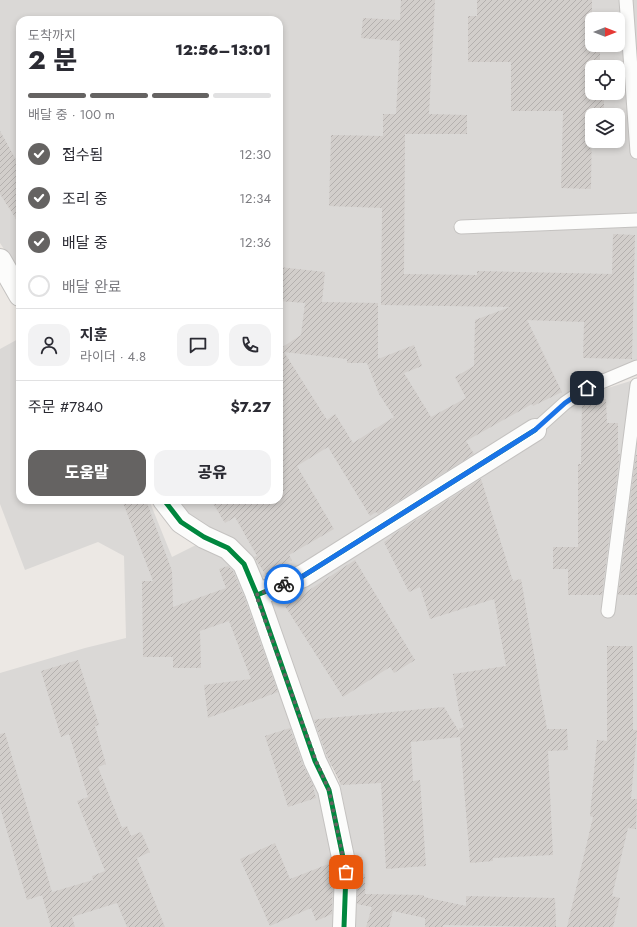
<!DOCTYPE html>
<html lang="ko">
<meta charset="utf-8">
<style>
:root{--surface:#fff;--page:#f2f2f3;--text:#2b2b33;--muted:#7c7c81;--line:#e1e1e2;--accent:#656362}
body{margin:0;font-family:Jost,"Noto Sans KR",sans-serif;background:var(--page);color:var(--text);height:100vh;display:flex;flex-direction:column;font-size:15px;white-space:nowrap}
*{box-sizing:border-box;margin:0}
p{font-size:13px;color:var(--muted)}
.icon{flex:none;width:22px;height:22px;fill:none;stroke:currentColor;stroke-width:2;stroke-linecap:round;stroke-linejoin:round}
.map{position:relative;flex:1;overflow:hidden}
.side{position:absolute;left:16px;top:16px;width:267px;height:488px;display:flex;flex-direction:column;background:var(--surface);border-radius:12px;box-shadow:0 2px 6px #0003}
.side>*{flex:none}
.needle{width:26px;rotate:90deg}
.fabs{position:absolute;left:585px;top:12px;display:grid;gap:8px}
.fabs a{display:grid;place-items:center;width:40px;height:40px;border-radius:8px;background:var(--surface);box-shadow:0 2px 6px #0003;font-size:20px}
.pin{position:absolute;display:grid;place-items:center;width:34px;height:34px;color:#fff;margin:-17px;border-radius:8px;box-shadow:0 2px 6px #0006}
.courier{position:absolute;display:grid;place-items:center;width:40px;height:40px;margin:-20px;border:3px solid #1a73e8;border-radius:50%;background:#fff;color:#222;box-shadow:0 1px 5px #0007}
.headline em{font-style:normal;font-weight:800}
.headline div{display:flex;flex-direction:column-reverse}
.headline{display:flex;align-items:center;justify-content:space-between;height:68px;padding:0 12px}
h1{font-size:26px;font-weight:800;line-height:30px}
.bar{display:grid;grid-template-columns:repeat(4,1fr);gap:6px 4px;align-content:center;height:48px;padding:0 12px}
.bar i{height:5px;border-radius:3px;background:var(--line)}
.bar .current{background:var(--accent)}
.bar p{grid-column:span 4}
.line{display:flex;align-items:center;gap:10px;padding:0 12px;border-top:1px solid var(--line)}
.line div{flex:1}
.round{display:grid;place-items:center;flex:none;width:42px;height:42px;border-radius:12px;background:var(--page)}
ol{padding:0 12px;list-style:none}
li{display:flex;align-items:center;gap:12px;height:44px}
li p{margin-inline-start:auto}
li .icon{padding:4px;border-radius:50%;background:var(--accent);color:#fff;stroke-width:4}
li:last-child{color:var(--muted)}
li i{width:22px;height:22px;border:2px solid var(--line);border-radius:50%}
.cta{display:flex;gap:8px;margin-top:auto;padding:8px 12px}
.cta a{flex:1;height:46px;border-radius:12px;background:var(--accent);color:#fff;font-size:16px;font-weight:800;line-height:46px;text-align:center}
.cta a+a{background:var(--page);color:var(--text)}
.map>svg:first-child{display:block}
.residential{fill:#dad8d6;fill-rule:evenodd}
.building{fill:url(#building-hatch);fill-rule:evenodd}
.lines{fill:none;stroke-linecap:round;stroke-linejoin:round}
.service-casing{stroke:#c4c2c0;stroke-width:15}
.minor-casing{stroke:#c4c2c0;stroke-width:24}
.service{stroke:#fcfcfb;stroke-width:13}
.minor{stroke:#fcfcfb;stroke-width:22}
.cycleway-casing{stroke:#fff;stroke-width:8}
.cycleway{stroke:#00873e;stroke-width:5}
.done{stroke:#656362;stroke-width:4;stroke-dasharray:0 7.2}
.route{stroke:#1a73e8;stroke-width:5}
</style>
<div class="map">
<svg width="637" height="927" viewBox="0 0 637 927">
<defs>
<pattern id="building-hatch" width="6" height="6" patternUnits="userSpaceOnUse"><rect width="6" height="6" fill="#d2cecb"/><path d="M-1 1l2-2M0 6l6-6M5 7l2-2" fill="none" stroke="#b4b0ae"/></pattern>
</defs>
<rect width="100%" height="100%" fill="#ece8e4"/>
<g class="residential">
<path d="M0 0H637V361L562 401 483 457 297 571 270 579 257 575 194 522 180 500H279V20H20V273L0 243ZM592 19H618V45H592ZM592 67H618V93H592ZM592 115H618V141H592Z"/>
<path d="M20 338V500H149L172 557 198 544 233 559 288 691 340 857 341 927H0V673L85 648 126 638 124 556 98 542 25 570 0 504V349Z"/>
<path d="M637 379V927H350L352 872 345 809 337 771 316 754 265 605 304 584 582 396Z"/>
</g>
<g class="building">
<path d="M401 0H435L429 114 467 115V134H405L404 274 477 275V271L612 274 613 234 635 235 632 359 583 358 584 322 527 320 562 392 533 406 532 404 466 441 474 454 378 514 376 512 370 516 328 447 297 466 334 529 289 555 292 560 266 575 254 557 257 556 235 517 225 523 211 500H279V344L281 348 301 335 305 303 279 301V267L325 272 322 302 378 303V359L414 345 422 366 404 373 431 417 466 398 455 377 474 366 475 320 510 307 381 305 382 208 329 206 331 135 383 136V114H396L400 41 361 38 363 18 400 20ZM284 352 347 359V363H367L379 394 394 417 353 443 335 414 327 420Z"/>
<path d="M477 0H592V45H600V62H604V67H592V93H604V111H592L591 189 561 188 563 111H511V62H468V16H477Z"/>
<path d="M0 131 20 167V225L0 194Z"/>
<path d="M585 399H606L607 423H618V454H620L602 595H568V569H553V547H578V464H581L582 401Z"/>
<path d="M636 455H637V595H618Z"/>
<path d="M481 479 513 581 521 579 547 729H567L568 750 548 751 553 855 493 858V861L470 863 460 737 411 742 413 781 420 780 426 866 386 869 381 783 341 785 327 756 314 720 319 719 444 707 460 733 459 729 464 727 459 711 453 674 506 666 494 599 430 619 420 587 409 592 384 542 392 537 391 536Z"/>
<path d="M122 500H146L172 571 173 607 226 588 219 569 228 566 233 571 245 599 278 692 208 718 204 685 251 679 229 621 200 631 201 668H173V657H143L142 581H153Z"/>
<path d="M355 560 415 660 394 673 390 667 343 697 285 606Z"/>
<path d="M607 646H633V730H637L631 799H637L636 829 628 828 612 896 620 898 613 927H567L593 817 590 816 597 740 607 741Z"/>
<path d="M78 660 99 725 95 726 106 764 98 767 122 828 127 826 131 836 141 832 150 852 137 858 165 927H127L117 903 72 917 75 927H51L42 895 93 880 92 876 105 871 77 801 88 797 69 734 61 737 41 671Z"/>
<path d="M290 728 303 765 314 787H313L316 798 288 807 265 736Z"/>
<path d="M5 733 52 892 27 900 0 807V734Z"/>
<path d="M275 843 290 879 331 863 333 873 332 914 316 921 311 908 270 926 240 859Z"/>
<path d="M358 872 365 874V894L424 895V897L466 906V896L555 898 556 927 443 925V927H425V918L393 911 389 927H366L372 907 357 904Z"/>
</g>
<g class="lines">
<g class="service-casing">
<g id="service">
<path d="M626 0 637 152"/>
<path d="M461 227 637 220"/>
<path d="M535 430 565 403 587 388 637 367"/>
<path d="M608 611 637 385"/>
</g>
</g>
<g class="minor-casing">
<g id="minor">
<path d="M0 260 20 295"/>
<path d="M164 500 181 522 204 537 228 548 244 564 257 595 315 761 329 790 346 872 344 927"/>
<path d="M257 595 303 576 535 430"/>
</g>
</g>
<use href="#service" class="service"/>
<use href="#minor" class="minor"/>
<g class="cycleway-casing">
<g id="cycleway">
<path d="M164 500 181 522 204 537 228 548 244 564 257 595 315 761 329 790 346 872 344 927"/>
<path d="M257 595 303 576 535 430"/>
</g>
</g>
<use href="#cycleway" class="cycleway"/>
</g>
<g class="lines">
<path class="done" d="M284 584 256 595 316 761 329 790 346 872"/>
<path class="route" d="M284 584 303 576 535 430 565 403 587 388"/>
</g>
</svg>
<div class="fabs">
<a><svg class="needle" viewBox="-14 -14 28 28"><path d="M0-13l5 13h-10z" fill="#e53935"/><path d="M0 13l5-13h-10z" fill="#7c7c81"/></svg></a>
<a><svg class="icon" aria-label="locate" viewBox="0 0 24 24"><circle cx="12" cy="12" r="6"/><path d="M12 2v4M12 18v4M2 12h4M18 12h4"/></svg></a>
<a><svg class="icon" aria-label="layers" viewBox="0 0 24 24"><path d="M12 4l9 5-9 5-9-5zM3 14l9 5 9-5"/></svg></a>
</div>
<div class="pin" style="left:346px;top:872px;background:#ea580c"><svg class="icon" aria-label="bag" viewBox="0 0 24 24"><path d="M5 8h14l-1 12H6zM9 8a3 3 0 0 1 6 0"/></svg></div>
<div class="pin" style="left:587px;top:388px;background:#1f2937"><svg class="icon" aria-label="home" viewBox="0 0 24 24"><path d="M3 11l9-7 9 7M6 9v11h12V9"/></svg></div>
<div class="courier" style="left:284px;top:584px"><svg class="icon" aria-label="bike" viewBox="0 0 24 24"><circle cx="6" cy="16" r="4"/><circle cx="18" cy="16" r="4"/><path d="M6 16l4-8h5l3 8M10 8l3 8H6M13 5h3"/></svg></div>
<section class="side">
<div class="headline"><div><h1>2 분</h1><p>도착까지</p></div><em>12:56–13:01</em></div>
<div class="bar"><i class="current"></i><i class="current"></i><i class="current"></i><i></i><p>배달 중 · 100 m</p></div>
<ol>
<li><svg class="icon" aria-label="check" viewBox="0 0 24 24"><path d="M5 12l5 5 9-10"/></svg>접수됨<p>12:30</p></li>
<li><svg class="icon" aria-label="check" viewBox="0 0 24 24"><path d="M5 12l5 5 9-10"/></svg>조리 중<p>12:34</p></li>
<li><svg class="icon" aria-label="check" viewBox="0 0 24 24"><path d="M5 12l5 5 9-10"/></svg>배달 중<p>12:36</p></li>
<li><i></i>배달 완료</li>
</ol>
<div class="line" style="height:72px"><a class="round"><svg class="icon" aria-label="person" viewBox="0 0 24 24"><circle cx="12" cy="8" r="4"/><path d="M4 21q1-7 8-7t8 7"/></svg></a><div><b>지훈</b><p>라이더 · 4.8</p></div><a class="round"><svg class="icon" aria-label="chat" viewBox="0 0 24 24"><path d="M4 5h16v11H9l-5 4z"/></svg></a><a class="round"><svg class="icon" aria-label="phone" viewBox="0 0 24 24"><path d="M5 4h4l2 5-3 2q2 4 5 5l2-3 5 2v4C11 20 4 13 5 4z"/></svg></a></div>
<div class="line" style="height:52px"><div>주문 #7840</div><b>$7.27</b></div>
<div class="cta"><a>도움말</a><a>공유</a></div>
</section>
</div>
